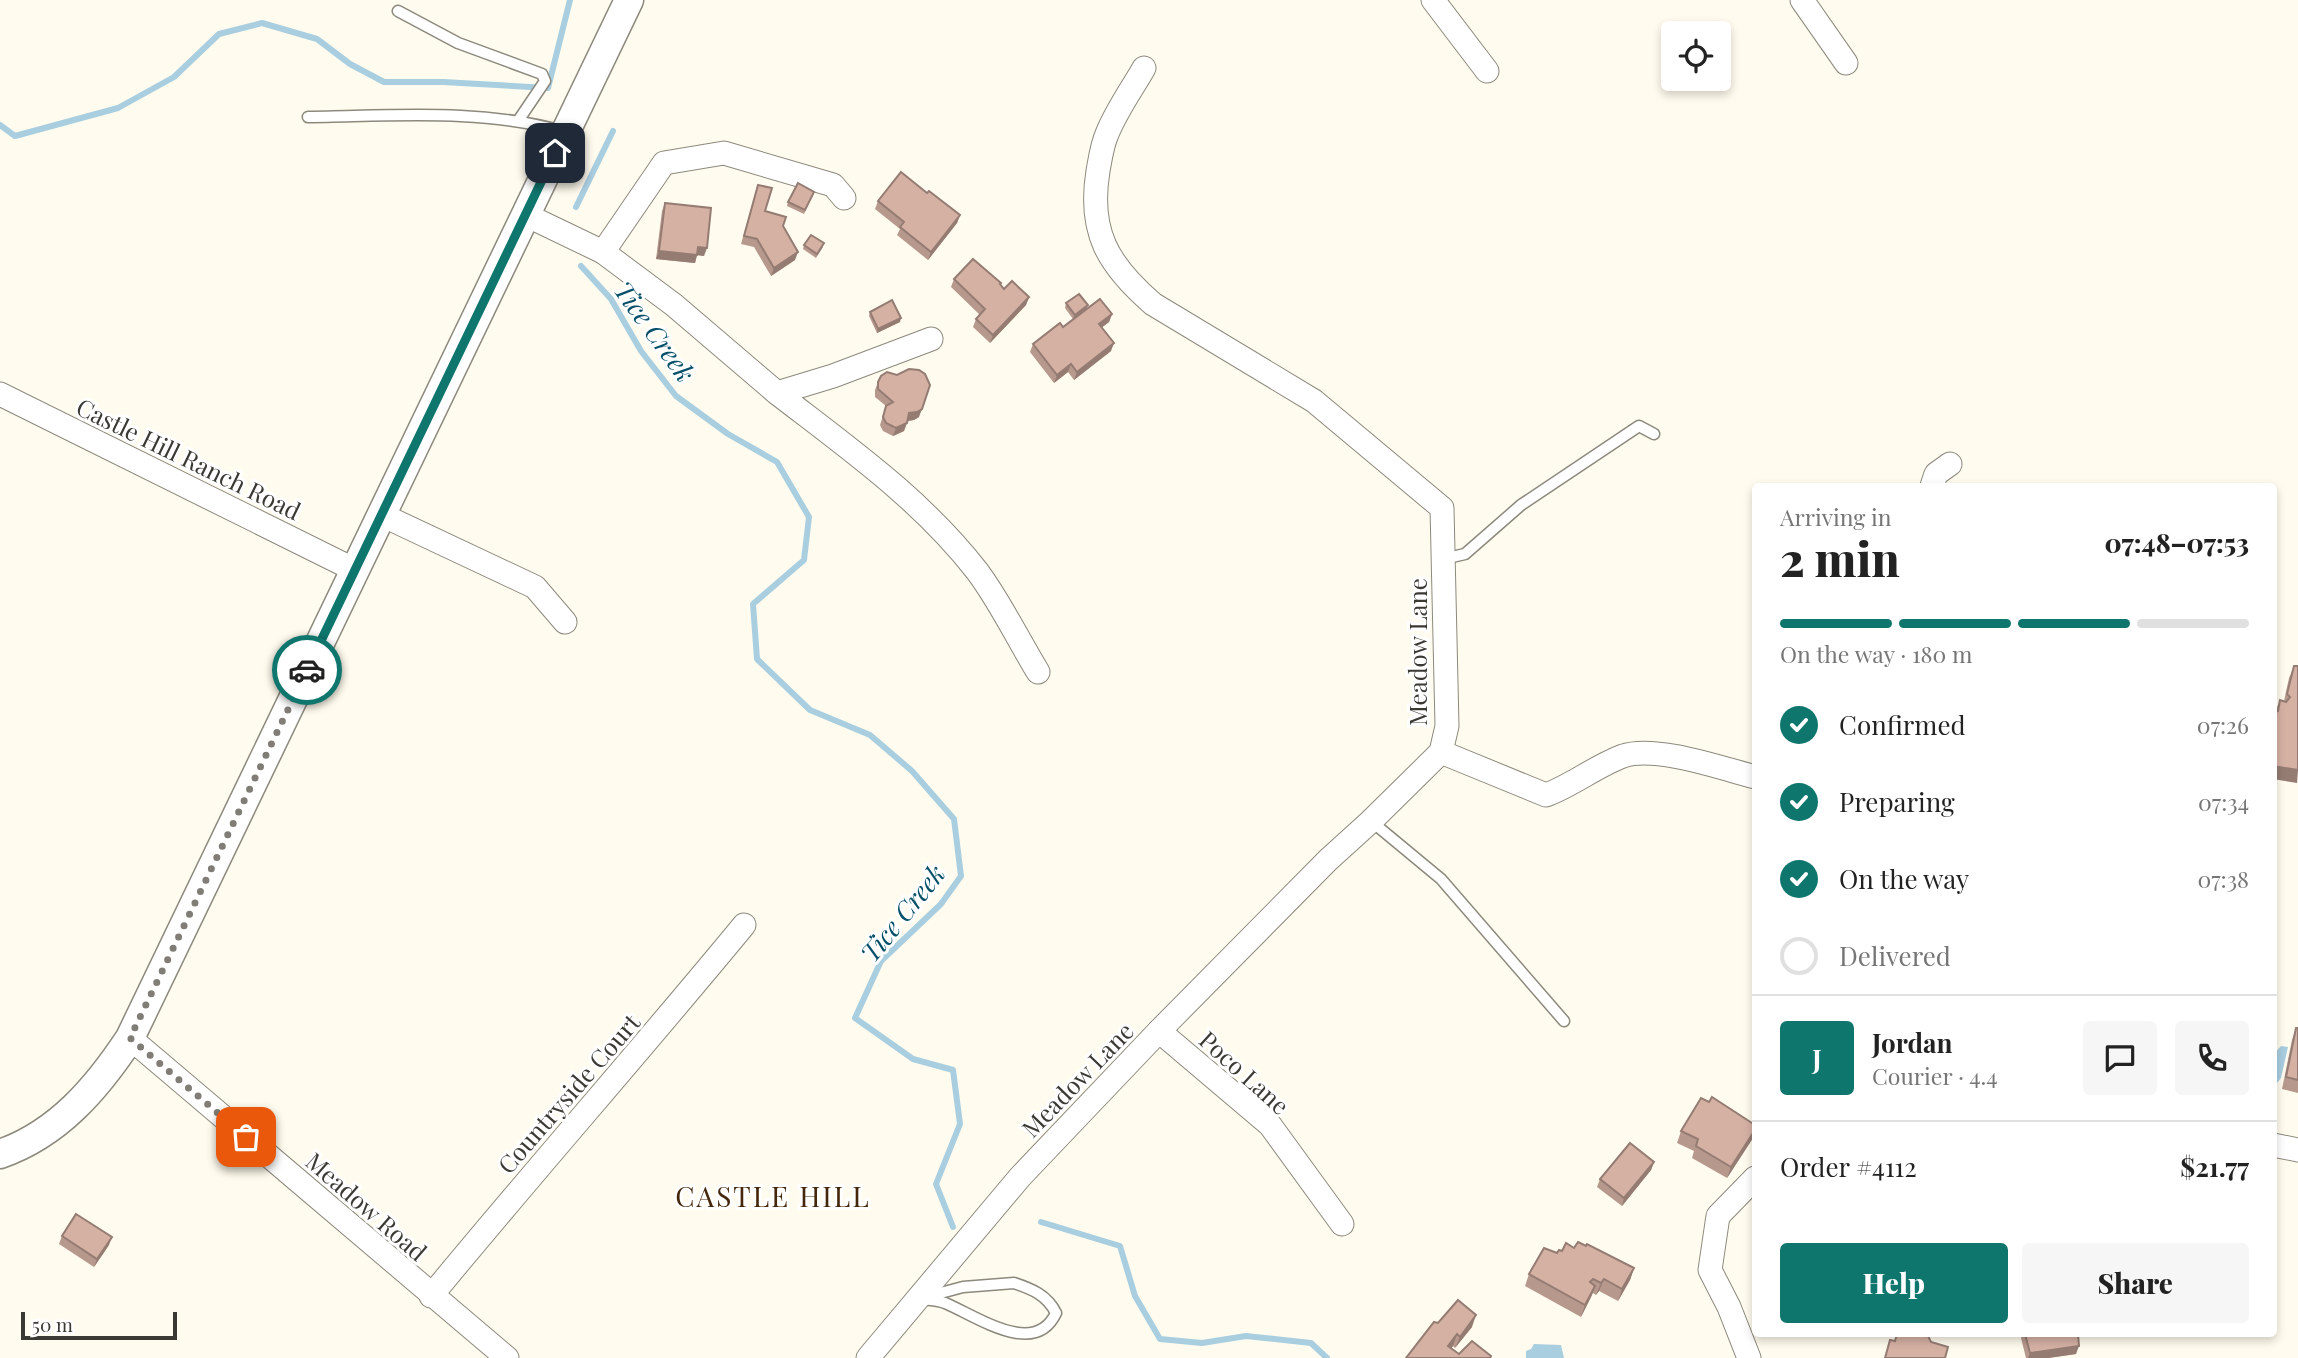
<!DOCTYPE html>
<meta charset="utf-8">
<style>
:root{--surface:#fff;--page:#f6f6f6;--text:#222;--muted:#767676;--line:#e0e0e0;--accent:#0f766e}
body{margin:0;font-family:"Playfair Display",serif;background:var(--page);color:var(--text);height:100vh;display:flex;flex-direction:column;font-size:26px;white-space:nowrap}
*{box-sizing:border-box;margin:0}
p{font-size:23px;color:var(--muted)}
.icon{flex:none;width:38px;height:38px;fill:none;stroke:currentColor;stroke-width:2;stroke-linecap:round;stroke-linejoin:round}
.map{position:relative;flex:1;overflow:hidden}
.side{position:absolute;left:1752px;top:483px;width:525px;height:854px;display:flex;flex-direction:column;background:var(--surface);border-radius:7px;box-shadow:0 4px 10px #0003}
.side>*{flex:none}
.controls{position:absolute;left:1661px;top:21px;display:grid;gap:14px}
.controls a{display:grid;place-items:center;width:70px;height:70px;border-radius:7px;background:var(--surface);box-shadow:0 4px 10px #0003;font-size:35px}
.scale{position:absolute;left:21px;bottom:18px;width:156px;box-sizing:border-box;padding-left:7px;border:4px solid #3a3934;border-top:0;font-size:19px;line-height:24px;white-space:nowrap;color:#3a3934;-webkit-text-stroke:5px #fff;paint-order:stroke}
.pin{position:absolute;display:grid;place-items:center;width:60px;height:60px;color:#fff;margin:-30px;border-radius:14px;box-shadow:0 4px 10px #0006}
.courier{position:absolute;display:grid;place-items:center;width:70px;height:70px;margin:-35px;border:5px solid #0f766e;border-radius:50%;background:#fff;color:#222;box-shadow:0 2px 9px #0007}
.head em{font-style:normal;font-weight:800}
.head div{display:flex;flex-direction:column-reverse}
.head{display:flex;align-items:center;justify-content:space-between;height:119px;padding:0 28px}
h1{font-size:46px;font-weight:800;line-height:52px}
.bar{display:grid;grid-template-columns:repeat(4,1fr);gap:10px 7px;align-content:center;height:84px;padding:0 28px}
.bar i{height:9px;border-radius:5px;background:var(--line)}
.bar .on{background:var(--accent)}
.bar p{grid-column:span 4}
.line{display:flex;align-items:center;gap:18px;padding:0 28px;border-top:2px solid var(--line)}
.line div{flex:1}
.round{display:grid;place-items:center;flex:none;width:74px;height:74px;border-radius:7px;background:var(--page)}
ol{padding:0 28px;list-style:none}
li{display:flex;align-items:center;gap:21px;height:77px}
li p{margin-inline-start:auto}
li .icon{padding:7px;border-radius:50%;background:var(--accent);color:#fff;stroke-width:4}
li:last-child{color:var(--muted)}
li i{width:38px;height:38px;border:4px solid var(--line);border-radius:50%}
.button{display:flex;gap:14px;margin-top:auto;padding:14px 28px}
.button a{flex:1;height:80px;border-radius:7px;background:var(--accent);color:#fff;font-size:28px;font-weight:800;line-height:80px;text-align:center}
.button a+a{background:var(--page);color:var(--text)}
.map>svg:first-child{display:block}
.water{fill:#a9cee0}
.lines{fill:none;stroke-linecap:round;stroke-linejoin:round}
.stream{stroke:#a9cee0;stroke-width:6}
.service-casing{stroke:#8c897d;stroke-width:13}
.minor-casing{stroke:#8c897d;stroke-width:25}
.tertiary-casing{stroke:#8c897d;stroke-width:31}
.service{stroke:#fff;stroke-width:10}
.minor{stroke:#fff;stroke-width:23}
.tertiary{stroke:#fff;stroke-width:28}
.wall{fill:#b7988d}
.shaded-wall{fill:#957c73}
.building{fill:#d5b1a4;stroke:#957c73;stroke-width:2}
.done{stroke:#7f7d75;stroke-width:7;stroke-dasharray:0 12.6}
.route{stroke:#0f766e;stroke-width:9}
.labels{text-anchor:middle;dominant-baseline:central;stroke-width:6;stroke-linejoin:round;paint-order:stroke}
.street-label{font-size:24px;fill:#3a3934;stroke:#fff}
.water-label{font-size:26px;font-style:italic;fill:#054f68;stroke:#fff}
.quarter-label{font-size:28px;letter-spacing:2px;fill:#44260b;stroke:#fff}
</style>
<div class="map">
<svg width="2298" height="1358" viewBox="0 0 2298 1358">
<rect width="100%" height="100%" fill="#fffbee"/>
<g class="water">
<path d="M2281 1046 2288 1047 2281 1078 2277 1083H2274L2273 1055Z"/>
<path d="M1534 1344 1561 1345 1564 1358H1526V1351L1531 1349Z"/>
</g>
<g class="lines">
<g class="stream">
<path d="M0 125 15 136 118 108 174 77 219 34 262 23 317 39 350 64 384 82H443L548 88 570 0"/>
<path d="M576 207 613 131"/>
<path d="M581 266 611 299 641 351 676 396 728 434 777 462 809 517 804 560 753 604 757 659 810 710 870 735 912 771 954 819 961 876 941 904 881 961 855 1018 913 1059 953 1070 960 1124 936 1184 953 1227"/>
<path d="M1041 1222 1120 1246 1135 1296 1160 1339 1202 1343 1246 1336 1311 1343 1327 1358"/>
</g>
<g class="service-casing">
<g id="service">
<path d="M398 11 458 43 542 74 545 81 518 121"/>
<path d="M308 117C393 116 483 108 565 132"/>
<path d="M1443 559 1465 554 1521 505 1639 426 1654 434"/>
<path d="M1371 821 1441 879 1564 1021"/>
<path d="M1014 1283C1032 1289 1047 1295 1056 1313 1035 1358 978 1317 945 1303 937 1300 927 1300 918 1299L963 1287Z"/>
</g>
</g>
<g class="minor-casing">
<g id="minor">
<path d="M1433 0 1487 71"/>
<path d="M1802 0 1846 63"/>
<path d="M526 215 603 252 664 163 724 153 833 185 844 198"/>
<path d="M603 252 674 305 777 393 833 376 931 339"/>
<path d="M777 393C848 448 921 499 977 571 999 600 1019 641 1038 672"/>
<path d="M0 394 355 570"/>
<path d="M1932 486 1936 474 1950 464"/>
<path d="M382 515 535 587 565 622"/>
<path d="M1441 752 1546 795C1573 785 1596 766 1623 756 1655 745 1721 768 1755 777"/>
<path d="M1159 1031 1270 1125 1342 1224"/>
<path d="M130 1038 507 1358"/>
<path d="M2273 1145 2298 1150"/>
<path d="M431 1296C534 1171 641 1050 744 925"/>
<path d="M868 1358 1020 1177 1159 1031 1328 860 1371 821 1441 752 1447 726 1442 508 1314 401 1153 304C1108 265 1088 232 1098 171 1100 160 1102 145 1107 134 1116 111 1132 89 1144 68"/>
<path d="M1749 1358 1729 1307 1710 1270 1718 1216 1755 1178"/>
</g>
</g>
<g class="tertiary-casing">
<path id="tertiary" d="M0 1154C58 1134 97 1088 130 1038L629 0"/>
</g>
<use href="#service" class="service"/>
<use href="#minor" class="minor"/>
<use href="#tertiary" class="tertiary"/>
</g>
<g class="wall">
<path d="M758 185 765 211 783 226 795 260 771 276 754 247 741 244Z"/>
<path d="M814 192 804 214 787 206 788 202Z"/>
<path d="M927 193 960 215 957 223 928 260 897 235 900 229 875 209 878 201Z"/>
<path d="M665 203 704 256 697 255 695 263 656 259 662 211Z"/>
<path d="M804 245 823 247 816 258 803 249Z"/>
<path d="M954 279 1000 285 1004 289 1029 297 1026 305 990 343 973 327 976 319 980 315 951 287Z"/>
<path d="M1066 303 1088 305 1073 319 1065 308Z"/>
<path d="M870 312 900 322 877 333 869 316Z"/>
<path d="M1112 314 1109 322 1102 327 1111 351 1074 380 1068 372 1054 383 1030 352 1033 344 1063 327Z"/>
<path d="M878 382 919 417 914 420 907 421 904 431 893 436 883 431 880 425 886 406 875 397V390Z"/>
<path d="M2294 666 2297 783 2275 712 2280 700 2284 701 2289 678Z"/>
<path d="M2296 1028H2298V1093L2282 1089 2292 1040Z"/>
<path d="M1709 1102 1755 1125V1133L1753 1138 1727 1178 1692 1158 1694 1151 1677 1143 1681 1131Z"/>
<path d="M1654 1162 1651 1170 1622 1206 1597 1187 1600 1179Z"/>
<path d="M62 1236 109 1245 94 1267 59 1244Z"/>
<path d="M1586 1246 1634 1268 1630 1280 1618 1301 1599 1291 1596 1295 1593 1293 1581 1317 1525 1286 1529 1274 1557 1253 1574 1248Z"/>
<path d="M1438 1323 1472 1327 1455 1348 1453 1346 1451 1349 1459 1354 1406 1358Z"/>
<path d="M2023 1334H2078L2076 1354 2048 1358H2026L2021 1338Z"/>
</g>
<g class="shaded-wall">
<path d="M960 215 957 223 928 260 931 252Z"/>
<path d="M698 247 707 248 704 256 697 255 695 263 656 259 659 251Z"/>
<path d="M798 252 795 260 771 276 774 268Z"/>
<path d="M1029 297 1026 305 990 343 993 335Z"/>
<path d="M1088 305 1086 309 1073 319 1075 315Z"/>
<path d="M1112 314 1109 322 1096 332 1099 324Z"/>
<path d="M901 318 900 322 877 333 878 329Z"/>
<path d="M1114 343 1111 351 1074 380 1077 372Z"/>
<path d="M1071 364 1068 372 1054 383 1057 375Z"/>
<path d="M922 409 919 417 914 420 907 421 909 413Z"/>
<path d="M907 423 904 431 893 436 896 428Z"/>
<path d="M2273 766 2298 770 2297 783 2273 779Z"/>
<path d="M1755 1130 1753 1138 1727 1178 1731 1167Z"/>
<path d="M1654 1162 1651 1170 1622 1206 1624 1198Z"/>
<path d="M112 1237 109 1245 94 1267 97 1259Z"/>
<path d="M1634 1268 1630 1280 1618 1301 1622 1289Z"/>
<path d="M1604 1279 1599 1291 1596 1295 1601 1283Z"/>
<path d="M1595 1286 1591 1297 1581 1317 1585 1305Z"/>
<path d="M1476 1315 1472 1327 1455 1348 1460 1337Z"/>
<path d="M1457 1334 1453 1346 1444 1358 1448 1346Z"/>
<path d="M2079 1346 2076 1354 2048 1358H2028L2030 1353Z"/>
</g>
<g class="building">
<path d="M901 172 927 193 929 191 960 215 931 252 900 227 904 222 878 201Z"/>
<path d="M798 183 814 192 805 210 788 202Z"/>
<path d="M758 185 772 188 765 211 786 217 783 226 798 252 774 268 757 239 744 236Z"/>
<path d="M665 203 711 208 707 248 698 247 697 255 659 251Z"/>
<path d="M811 235 824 243 817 254 804 245Z"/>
<path d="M973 259 1001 283 1000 284 1004 289 1012 281 1029 297 993 335 976 319 985 309 954 279Z"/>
<path d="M1079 294 1088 305 1075 315 1066 303Z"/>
<path d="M1100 299 1112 314 1099 324 1114 343 1077 372 1071 364 1057 375 1033 344 1060 323 1063 327Z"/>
<path d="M892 300 901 318 878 329 870 312Z"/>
<path d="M909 369 919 370 925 374 930 385 922 409 917 412 909 413 907 423 896 428 886 423 883 417 886 406 893 402 878 389V382L881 376 887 372 897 375Z"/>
<path d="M2294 666H2298V770L2273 766V713L2278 711 2280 700 2286 702 2290 697 2287 694Z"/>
<path d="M2296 1028H2298V1080L2286 1077Z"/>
<path d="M1712 1097 1755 1125V1130L1731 1167 1696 1146 1698 1139 1681 1131 1701 1098 1709 1102Z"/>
<path d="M1630 1143 1654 1162 1624 1198 1600 1179Z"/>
<path d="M76 1214 112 1237 97 1259 62 1236Z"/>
<path d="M1578 1242 1586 1246 1587 1244 1634 1268 1622 1289 1604 1279 1601 1283 1593 1279 1590 1282 1595 1286 1585 1305 1529 1274 1544 1248 1557 1253 1559 1250 1562 1251 1566 1243 1574 1248Z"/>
<path d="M1458 1300 1476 1315 1460 1337 1457 1334 1448 1346 1459 1354 1472 1341 1491 1356 1490 1358H1406L1434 1322 1438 1323Z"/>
<path d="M1897 1334H1927L1931 1342 1948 1347 1945 1358H1885L1890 1340 1895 1341Z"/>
<path d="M2025 1334H2078L2079 1346 2030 1353Z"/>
</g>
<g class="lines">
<path class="done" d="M246 1137 130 1038 307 670"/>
<path class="route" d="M307 670 555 153"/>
</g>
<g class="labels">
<g class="street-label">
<text transform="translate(189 458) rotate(26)">Castle Hill Ranch Road</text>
<text transform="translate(1417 652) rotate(-90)">Meadow Lane</text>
<text transform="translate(1245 1072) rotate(42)">Poco Lane</text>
<text transform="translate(1077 1079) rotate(-46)">Meadow Lane</text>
<text transform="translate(568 1093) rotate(-49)">Countryside Court</text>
<text transform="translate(367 1206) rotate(41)">Meadow Road</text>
</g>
<g class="water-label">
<text transform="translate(655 331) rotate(54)">Tice Creek</text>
<text transform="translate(902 913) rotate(-51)">Tice Creek</text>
</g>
<g class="quarter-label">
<text x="773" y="1195">CASTLE HILL</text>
</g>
</g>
</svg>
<div class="controls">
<a><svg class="icon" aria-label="locate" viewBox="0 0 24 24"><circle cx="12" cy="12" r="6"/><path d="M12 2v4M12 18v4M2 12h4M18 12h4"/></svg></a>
</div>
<div class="scale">50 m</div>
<div class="pin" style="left:246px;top:1137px;background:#ea580c"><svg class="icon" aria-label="bag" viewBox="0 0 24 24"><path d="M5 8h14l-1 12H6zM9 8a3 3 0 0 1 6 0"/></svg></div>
<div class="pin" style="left:555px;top:153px;background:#1f2937"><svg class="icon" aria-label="home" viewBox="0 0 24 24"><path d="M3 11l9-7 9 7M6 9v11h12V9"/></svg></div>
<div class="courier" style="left:307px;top:670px"><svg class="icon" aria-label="car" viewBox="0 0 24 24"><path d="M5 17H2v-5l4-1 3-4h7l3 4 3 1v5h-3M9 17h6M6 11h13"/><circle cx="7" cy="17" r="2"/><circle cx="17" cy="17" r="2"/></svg></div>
<section class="side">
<div class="head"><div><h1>2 min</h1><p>Arriving in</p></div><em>07:48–07:53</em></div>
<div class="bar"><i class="on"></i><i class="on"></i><i class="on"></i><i></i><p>On the way · 180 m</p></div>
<ol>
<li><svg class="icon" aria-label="check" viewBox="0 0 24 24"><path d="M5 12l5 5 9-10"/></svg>Confirmed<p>07:26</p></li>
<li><svg class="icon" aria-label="check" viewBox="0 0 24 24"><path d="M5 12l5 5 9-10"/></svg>Preparing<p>07:34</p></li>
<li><svg class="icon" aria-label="check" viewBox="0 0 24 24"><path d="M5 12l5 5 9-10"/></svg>On the way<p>07:38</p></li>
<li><i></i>Delivered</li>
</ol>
<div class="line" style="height:126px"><b class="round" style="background:var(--accent);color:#fff">J</b><div><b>Jordan</b><p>Courier · 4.4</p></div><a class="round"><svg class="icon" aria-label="chat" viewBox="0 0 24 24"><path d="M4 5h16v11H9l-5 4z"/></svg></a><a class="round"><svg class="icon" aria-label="phone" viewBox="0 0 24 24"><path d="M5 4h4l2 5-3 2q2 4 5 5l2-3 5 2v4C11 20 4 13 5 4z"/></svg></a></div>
<div class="line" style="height:91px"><div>Order #4112</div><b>$21.77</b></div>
<div class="button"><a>Help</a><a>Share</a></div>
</section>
</div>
